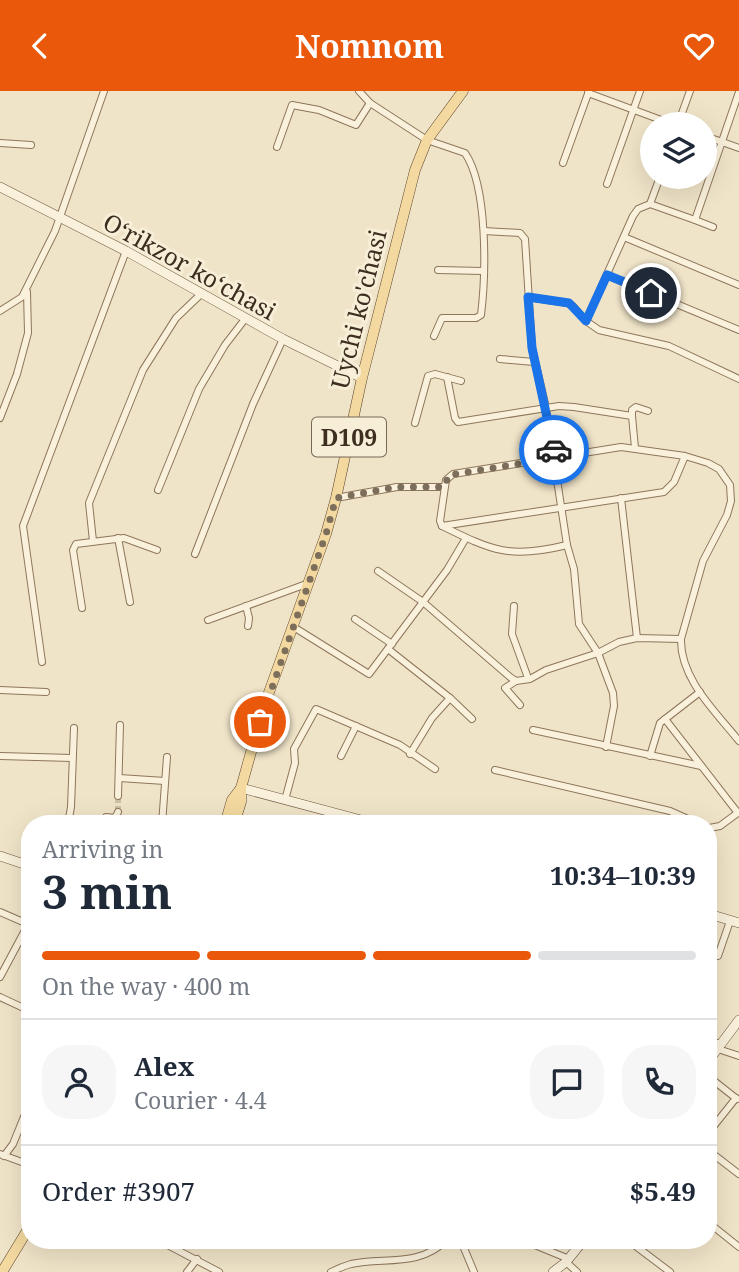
<!DOCTYPE html>
<meta charset="utf-8">
<style>
:root{--surface:#fff;--page:#f6f6f7;--text:#1f2937;--muted:#747a83;--line:#e0e1e3;--accent:#ea580c}
body{margin:0;font-family:"Noto Serif",serif;background:var(--page);color:var(--text);height:100vh;display:flex;flex-direction:column;font-size:26px;white-space:nowrap}
*{box-sizing:border-box;margin:0}
p{font-size:23px;color:var(--muted)}
.icon{flex:none;width:38px;height:38px;fill:none;stroke:currentColor;stroke-width:2;stroke-linecap:round;stroke-linejoin:round}
.map{position:relative;flex:1;overflow:hidden}
.sheet{position:absolute;left:21px;top:724px;width:696px;height:434px;display:flex;flex-direction:column;background:var(--surface);border-radius:28px;box-shadow:0 7px 28px #0002}
.sheet>*{flex:none}
.tools{position:absolute;left:640px;top:21px;display:grid;gap:14px}
.tools a{display:grid;place-items:center;width:77px;height:77px;border-radius:50%;background:var(--surface);box-shadow:0 7px 28px #0002;font-size:35px}
.pin{position:absolute;display:grid;place-items:center;width:60px;height:60px;color:#fff;margin:-30px;border:4px solid #fff;border-radius:50%;box-shadow:0 2px 7px #0007}
.courier{position:absolute;display:grid;place-items:center;width:70px;height:70px;margin:-35px;border:5px solid #1a73e8;border-radius:50%;background:#fff;color:#222;box-shadow:0 2px 9px #0007}
.headline em{font-style:normal;font-weight:700}
.headline div{display:flex;flex-direction:column-reverse}
.headline{display:flex;align-items:center;justify-content:space-between;height:119px;padding:0 21px}
h1{font-size:46px;font-weight:700;line-height:52px}
.bar{display:grid;grid-template-columns:repeat(4,1fr);gap:10px 7px;align-content:center;height:84px;padding:0 21px}
.bar i{height:9px;border-radius:5px;background:var(--line)}
.bar .selected{background:var(--accent)}
.bar p{grid-column:span 4}
.line{display:flex;align-items:center;gap:18px;padding:0 21px;border-top:2px solid var(--line)}
.line div{flex:1}
.round{display:grid;place-items:center;flex:none;width:74px;height:74px;border-radius:28px;background:var(--page)}
header{display:flex;justify-content:space-between;align-items:center;height:91px;padding:0 21px;background:var(--accent);color:#fff;font-size:32px;font-weight:700}
.map>svg:first-child{display:block}
.lines{fill:none;stroke-linecap:round;stroke-linejoin:round}
.street-tunnel{stroke:#ccc0a6;stroke-width:6;stroke-dasharray:6 3;stroke-linecap:butt}
.street-casing{stroke:#8d765c;stroke-width:8}
.secondary-casing{stroke:#6f573f;stroke-width:10}
.primary-casing{stroke:#5b4430;stroke-width:11}
.street{stroke:#faf1dc;stroke-width:6}
.secondary{stroke:#faf1dc;stroke-width:9}
.primary{stroke:#f3d9a0;stroke-width:10}
.done{stroke:#7c6e5b;stroke-width:7;stroke-dasharray:0 12.6}
.route{stroke:#1a73e8;stroke-width:9}
.labels{text-anchor:middle;dominant-baseline:central;stroke-width:6;stroke-linejoin:round;paint-order:stroke}
.shield{fill:#f7eed8;stroke:#756857;stroke-width:2}
.shield-label{font-size:23px;font-weight:bold;fill:#3d2e20}
.street-label{font-size:24px;fill:#3d2e20;stroke:#f7eed8}
</style>
<header><svg class="icon" aria-label="back" viewBox="0 0 24 24"><path d="M15 5l-7 7 7 7"/></svg>Nomnom<svg class="icon" aria-label="heart" viewBox="0 0 24 24"><path d="M12 20l-8-8c-3-5 5-10 8-4 3-6 11-1 8 4z"/></svg></header>
<div class="map">
<svg width="739" height="1181" viewBox="0 0 739 1181">
<rect width="100%" height="100%" fill="#f0e4c8"/>
<g class="lines">
<path class="street-tunnel" d="M118 721V705"/>
<g class="street-casing">
<g id="street">
<path d="M359 0 370 12 427 49 465 62C488 96 486 183 481 224L476 227H442L434 245"/>
<path d="M588 2 672 33"/>
<path d="M678 33 690 0"/>
<path d="M705 45 739 57"/>
<path d="M0 52 31 54"/>
<path d="M277 56 292 14 319 19 356 34 370 12"/>
<path d="M563 72 589 0"/>
<path d="M607 93 640 0"/>
<path d="M650 113 695 129 739 1"/>
<path d="M695 129 713 136"/>
<path d="M484 140 520 142 525 148 532 257 546 317 567 454 574 478 579 533 598 562 613 602 614 615 606 656"/>
<path d="M624 146 739 194"/>
<path d="M438 179 483 180"/>
<path d="M607 184 739 239"/>
<path d="M528 206 567 212 573 215 586 230 599 239 669 255 739 288"/>
<path d="M0 220 22 206 55 140 104 0"/>
<path d="M586 230 633 125 638 118 650 113 660 86"/>
<path d="M500 268 534 271"/>
<path d="M447 286 455 327 458 331 559 315 574 316 632 325 635 357"/>
<path d="M632 325V319L636 316 648 320"/>
<path d="M0 327 17 283 28 242 27 201"/>
<path d="M415 332 428 285 435 283 461 290"/>
<path d="M685 365 674 391 664 401 442 435 440 430 446 389 453 383 621 356 685 365 708 372 719 378 730 394 731 410 727 424 703 470 681 548C680 588 716 621 739 650"/>
<path d="M158 399 199 298 225 254 245 228"/>
<path d="M336 407 397 396H444"/>
<path d="M621 407 637 547"/>
<path d="M442 435C493 460 510 468 567 454"/>
<path d="M118 447 130 511"/>
<path d="M93 450 89 412 143 279 176 227 202 202"/>
<path d="M195 463 253 313 283 248"/>
<path d="M378 480 423 511 510 586 516 590 530 588 546 579 598 562 619 551 637 547 681 548"/>
<path d="M246 515 249 527 248 535"/>
<path d="M514 515 512 543 528 587"/>
<path d="M82 517 73 459 76 453 124 447 157 459"/>
<path d="M355 528 392 553"/>
<path d="M208 529 309 492"/>
<path d="M292 535 369 583 447 479 466 447"/>
<path d="M388 558 450 607 432 627 410 663"/>
<path d="M42 571 23 435 126 160"/>
<path d="M516 590 505 597 520 614"/>
<path d="M0 599 46 601"/>
<path d="M450 607 472 628"/>
<path d="M665 628 738 722"/>
<path d="M533 639 701 675"/>
<path d="M0 665 72 667"/>
<path d="M341 665 356 635"/>
<path d="M650 665 660 632 700 601"/>
<path d="M495 679 670 720 699 733"/>
<path d="M119 687 165 690"/>
<path d="M118 705 120 634"/>
<path d="M285 709 295 672 294 658 316 618 400 654 435 678"/>
<path d="M106 726 115 727 118 721"/>
<path d="M68 733 71 716 74 637"/>
<path d="M162 733 167 666"/>
<path d="M709 737 720 735 739 721"/>
<path d="M0 821 30 834"/>
<path d="M718 865 730 830"/>
<path d="M0 886 30 830"/>
<path d="M0 906 30 920"/>
<path d="M709 950 721 953"/>
<path d="M718 958 739 965"/>
<path d="M709 986 737 1008"/>
<path d="M709 1041 736 1007"/>
<path d="M709 1060 739 1083"/>
<path d="M0 1063 30 1074"/>
<path d="M4 1065 13 1053 30 1011"/>
<path d="M709 1132 739 1156"/>
<path d="M160 1150 219 1181"/>
<path d="M461 1150 474 1181"/>
<path d="M525 1150 569 1168"/>
<path d="M629 1150 670 1181"/>
<path d="M566 1171 577 1181"/>
<path d="M187 1181 197 1168"/>
<path d="M331 1181C337 1178 344 1175 351 1173 383 1166 420 1176 445 1150"/>
</g>
</g>
<g class="secondary-casing">
<g id="secondary">
<path d="M0 96 126 160 283 248 362 287"/>
<path d="M241 697 376 733"/>
<path d="M0 765 30 775"/>
<path d="M709 823 739 832"/>
<path d="M709 969 739 929"/>
<path d="M553 1181 566 1171 583 1150"/>
</g>
</g>
<g class="primary-casing">
<g id="primary">
<path d="M225 733 232 709 241 697"/>
<path d="M234 733 241 711V697L263 618 326 443 336 407 362 287 415 79 427 49 463 0"/>
<path d="M2 1181 30 1135"/>
</g>
</g>
<use href="#street" class="street"/>
<use href="#secondary" class="secondary"/>
<use href="#primary" class="primary"/>
</g>
<g class="lines">
<path class="done" d="M260 631 326 443 336 407 397 396H444L449 384 555 367 554 359"/>
<path class="route" d="M554 359 532 257 528 206 569 212 586 230 607 184 651 202"/>
</g>
<g class="labels">
<rect class="shield" x="312" y="326.5" width="74" height="39" rx="5"/>
<g class="shield-label">
<text x="349" y="346">D109</text>
</g>
<g class="street-label">
<text transform="translate(190 175) rotate(29)">Oʻrikzor koʻchasi</text>
<text transform="translate(358 218) rotate(-76)">Uychi ko'chasi</text>
</g>
</g>
</svg>
<div class="tools">
<a><svg class="icon" aria-label="layers" viewBox="0 0 24 24"><path d="M12 4l9 5-9 5-9-5zM3 14l9 5 9-5"/></svg></a>
</div>
<div class="pin" style="left:260px;top:631px;background:#ea580c"><svg class="icon" aria-label="bag" viewBox="0 0 24 24"><path d="M5 8h14l-1 12H6zM9 8a3 3 0 0 1 6 0"/></svg></div>
<div class="pin" style="left:651px;top:202px;background:#1f2937"><svg class="icon" aria-label="home" viewBox="0 0 24 24"><path d="M3 11l9-7 9 7M6 9v11h12V9"/></svg></div>
<div class="courier" style="left:554px;top:359px"><svg class="icon" aria-label="car" viewBox="0 0 24 24"><path d="M5 17H2v-5l4-1 3-4h7l3 4 3 1v5h-3M9 17h6M6 11h13"/><circle cx="7" cy="17" r="2"/><circle cx="17" cy="17" r="2"/></svg></div>
<section class="sheet">
<div class="headline"><div><h1>3 min</h1><p>Arriving in</p></div><em>10:34–10:39</em></div>
<div class="bar"><i class="selected"></i><i class="selected"></i><i class="selected"></i><i></i><p>On the way · 400 m</p></div>
<div class="line" style="height:126px"><a class="round"><svg class="icon" aria-label="person" viewBox="0 0 24 24"><circle cx="12" cy="8" r="4"/><path d="M4 21q1-7 8-7t8 7"/></svg></a><div><b>Alex</b><p>Courier · 4.4</p></div><a class="round"><svg class="icon" aria-label="chat" viewBox="0 0 24 24"><path d="M4 5h16v11H9l-5 4z"/></svg></a><a class="round"><svg class="icon" aria-label="phone" viewBox="0 0 24 24"><path d="M5 4h4l2 5-3 2q2 4 5 5l2-3 5 2v4C11 20 4 13 5 4z"/></svg></a></div>
<div class="line" style="height:91px"><div>Order #3907</div><b>$5.49</b></div>
</section>
</div>
